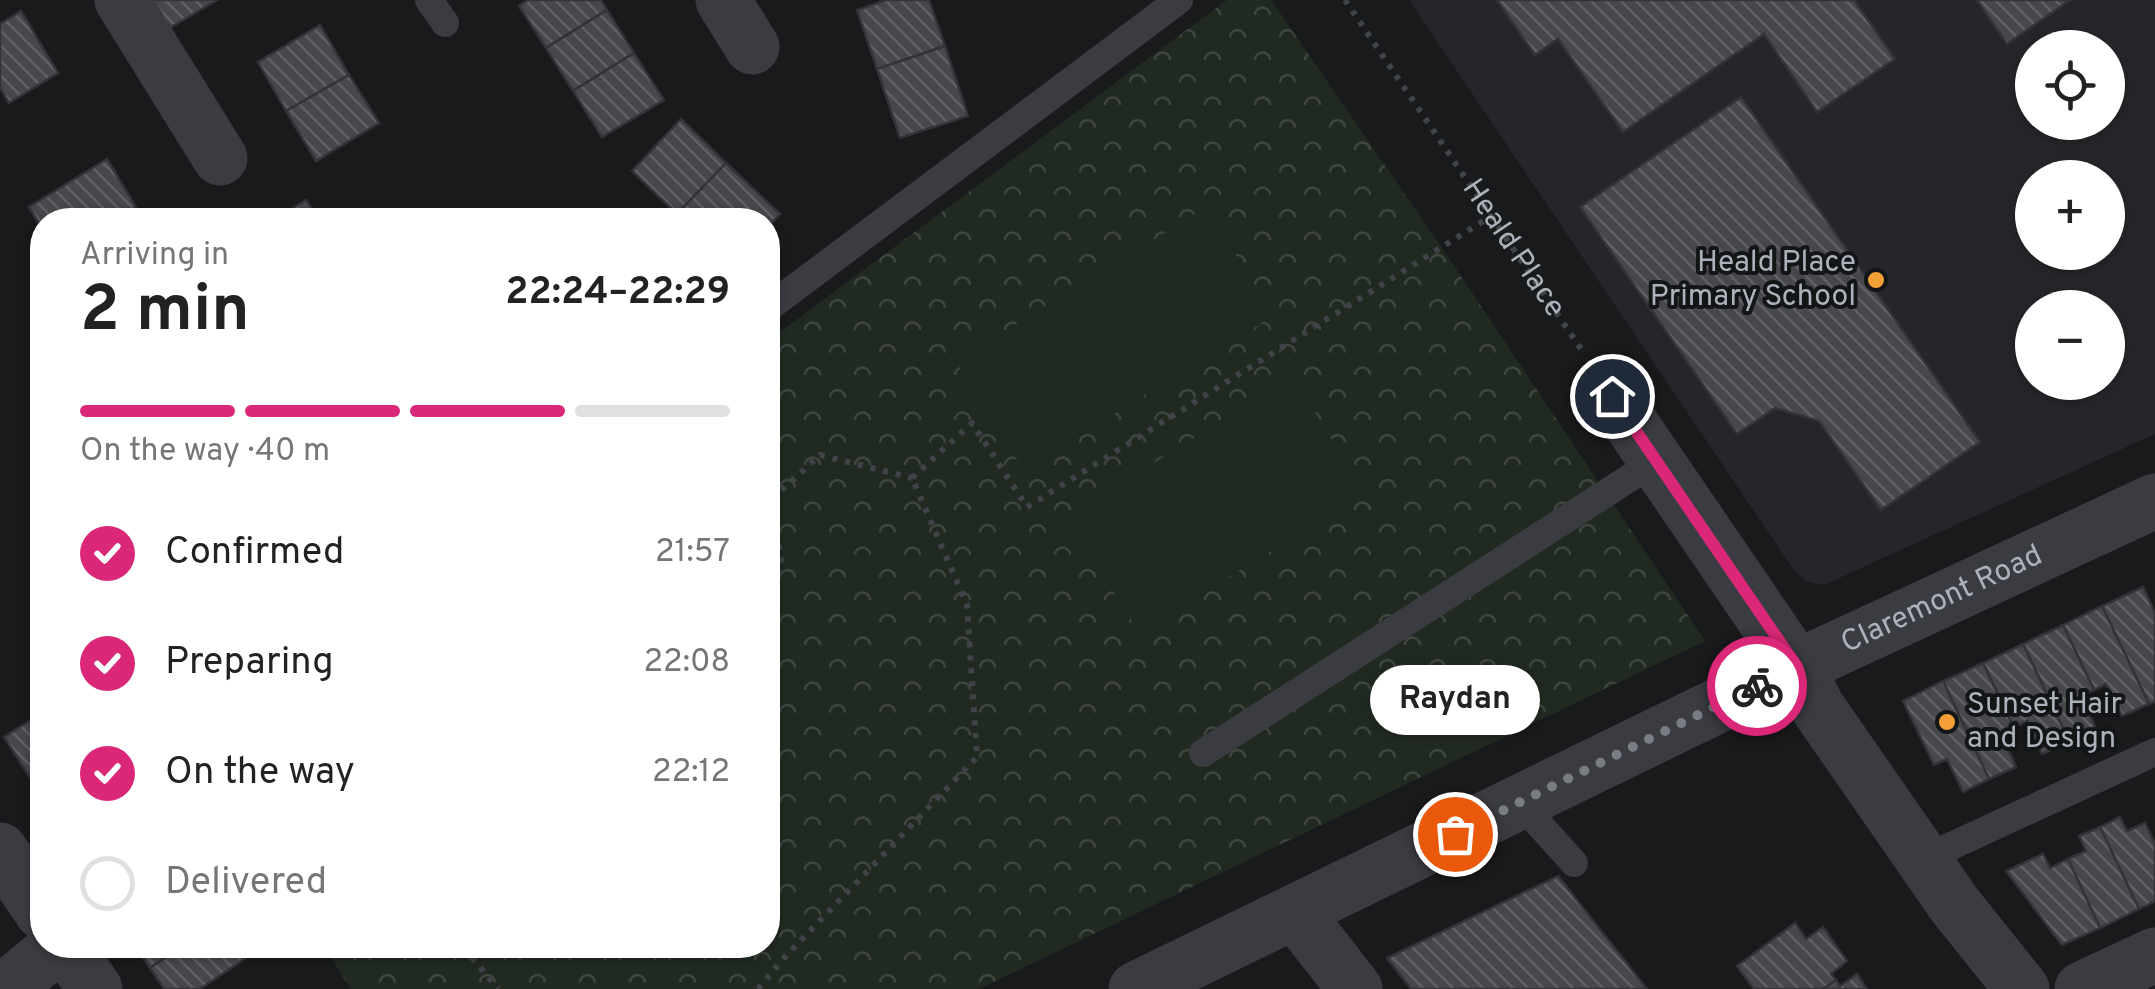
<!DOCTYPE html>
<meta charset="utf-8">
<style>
:root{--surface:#fff;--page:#f2f2f2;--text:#222;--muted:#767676;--line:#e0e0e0;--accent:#db2777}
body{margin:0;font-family:Overpass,sans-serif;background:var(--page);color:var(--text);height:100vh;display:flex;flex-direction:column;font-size:38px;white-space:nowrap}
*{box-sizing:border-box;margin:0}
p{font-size:32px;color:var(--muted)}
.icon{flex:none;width:55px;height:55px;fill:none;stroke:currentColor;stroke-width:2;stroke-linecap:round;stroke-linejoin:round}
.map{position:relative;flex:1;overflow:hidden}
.side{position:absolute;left:30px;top:208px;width:750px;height:750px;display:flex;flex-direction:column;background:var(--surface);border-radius:40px;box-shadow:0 2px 8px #0004}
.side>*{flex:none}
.buttons{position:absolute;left:2015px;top:30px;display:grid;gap:20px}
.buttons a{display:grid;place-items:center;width:110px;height:110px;border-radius:50%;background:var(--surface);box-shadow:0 2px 8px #0004;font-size:50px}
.pin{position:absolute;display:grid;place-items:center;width:85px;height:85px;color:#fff;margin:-42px;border:5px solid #fff;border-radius:50%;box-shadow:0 2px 10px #0007}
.courier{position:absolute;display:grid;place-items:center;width:100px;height:100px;margin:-50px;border:8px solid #db2777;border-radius:50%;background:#fff;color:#222;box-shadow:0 2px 12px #0007}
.bubble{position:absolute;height:70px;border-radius:35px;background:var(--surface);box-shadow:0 2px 8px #0004;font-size:32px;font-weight:700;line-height:70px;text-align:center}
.overview em{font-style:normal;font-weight:700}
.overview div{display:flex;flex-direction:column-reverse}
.overview{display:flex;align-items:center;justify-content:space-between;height:170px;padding:0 50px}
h1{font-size:65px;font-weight:700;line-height:75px}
.bar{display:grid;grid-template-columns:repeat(4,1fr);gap:15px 10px;align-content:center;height:120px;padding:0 50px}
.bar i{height:12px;border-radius:8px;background:var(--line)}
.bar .active{background:var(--accent)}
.bar p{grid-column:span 4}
ol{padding:0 50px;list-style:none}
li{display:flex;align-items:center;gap:30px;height:110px}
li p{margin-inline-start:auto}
li .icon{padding:10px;border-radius:50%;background:var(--accent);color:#fff;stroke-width:4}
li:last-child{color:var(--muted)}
li i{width:55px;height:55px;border:5px solid var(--line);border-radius:50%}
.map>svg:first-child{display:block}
.built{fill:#252629;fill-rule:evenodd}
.forest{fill:url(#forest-crowns)}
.garden{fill:#212a21}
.building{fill:url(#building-back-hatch);stroke:#333438;stroke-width:2.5}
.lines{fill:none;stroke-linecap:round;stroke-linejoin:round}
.path{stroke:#404348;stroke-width:6;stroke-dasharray:5 8;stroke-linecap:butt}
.lane{stroke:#3a3c41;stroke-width:28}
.street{stroke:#3a3c41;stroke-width:55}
.done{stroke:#797d83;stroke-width:10;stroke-dasharray:0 18}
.route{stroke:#db2777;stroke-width:12}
.poi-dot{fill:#f5a038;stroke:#141517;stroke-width:4}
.labels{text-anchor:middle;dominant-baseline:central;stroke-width:8;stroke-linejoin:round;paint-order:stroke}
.street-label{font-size:30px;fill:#acb2bb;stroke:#141517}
.poi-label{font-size:30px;fill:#acb2bb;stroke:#141517;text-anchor:end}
</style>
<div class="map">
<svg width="2155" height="989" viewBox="0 0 2155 989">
<defs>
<pattern id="forest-crowns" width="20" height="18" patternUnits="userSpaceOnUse" patternTransform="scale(2.5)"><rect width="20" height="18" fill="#212a21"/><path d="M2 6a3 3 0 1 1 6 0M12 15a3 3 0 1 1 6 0" fill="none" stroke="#3f463f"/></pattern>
<pattern id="building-back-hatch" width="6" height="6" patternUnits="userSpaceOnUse" patternTransform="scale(2.5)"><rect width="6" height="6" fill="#46484c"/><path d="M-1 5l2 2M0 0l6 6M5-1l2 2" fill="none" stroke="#5e6064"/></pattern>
</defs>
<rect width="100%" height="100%" fill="#191a1c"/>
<path class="built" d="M1409 0H2155V434L1824 585 1806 581 1793 569ZM2032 48H2108V122H2032ZM2032 178H2108V252H2032ZM2032 308H2108V382H2032Z"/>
<path class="forest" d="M1227 0H1271L1442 248 1705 641 979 989H351L323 945H768V341Z"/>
<g class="garden">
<path d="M1207 207 1273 316 1023 470 956 361Z"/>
<path d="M1293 377 1365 493 1139 632 1067 517Z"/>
</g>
<g class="building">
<path d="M148 0H217L166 30Z"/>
<path d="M528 0H601L607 10 546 48 519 6Z"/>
<path d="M886 0H929L945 46 877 69 857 10Z"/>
<path d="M1497 0H1854L1895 59 1817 112 1764 34 1623 132 1558 39 1535 55Z"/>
<path d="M1977 0H2070L2007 44Z"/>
<path d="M607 10 634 53 573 91 546 48Z"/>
<path d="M21 11 58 73 9 103 0 88V24Z"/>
<path d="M320 25 349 75 286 111 258 62Z"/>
<path d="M945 46 968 116 900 138 877 69Z"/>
<path d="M634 53 664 100 602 137 573 91Z"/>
<path d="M349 75 379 123 316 161 286 111Z"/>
<path d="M1741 97 1980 442 1881 510 1819 421 1775 408 1737 434 1580 207Z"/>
<path d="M681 119 726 163 677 214 632 171Z"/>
<path d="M107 159 136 207 115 220H42V229L29 207Z"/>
<path d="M726 163 780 214 768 227V220H683L677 214Z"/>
<path d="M306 200 319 220H273Z"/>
<path d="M2143 587 2155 613V701L2149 704 2102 606Z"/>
<path d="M2102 606 2149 704 2122 716 2106 684 2094 690 2063 625Z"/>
<path d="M2063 625 2094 690 2081 696 2096 729 2069 741 2023 644Z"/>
<path d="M2023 644 2069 741 2042 754 2027 721 2014 728 1983 663Z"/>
<path d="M1983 663 2014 728 2001 734 2016 767 1989 779 1943 681Z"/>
<path d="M1943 681 1989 779 1963 792 1947 759 1934 765 1903 701Z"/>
<path d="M42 713V787L38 790 4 737Z"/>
<path d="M2120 817 2127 831 2145 823 2155 844V901L2139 909 2100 827Z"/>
<path d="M2100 827 2139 909 2100 928 2068 859 2086 851 2079 836Z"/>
<path d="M2043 854 2050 868 2068 859 2100 928 2062 945 2006 871Z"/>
<path d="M1558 876 1647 989H1411L1387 958Z"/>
<path d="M1795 923 1806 939 1823 927 1847 961 1831 974 1836 980 1823 989H1754L1737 966Z"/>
<path d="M135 945H184L150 968Z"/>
<path d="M184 945H246L252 954 200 989H164L150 968Z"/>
<path d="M1857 974 1867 989H1823L1836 980 1840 986Z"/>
</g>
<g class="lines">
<g class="path">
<path id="s1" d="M1345 0 1581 349"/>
<path d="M912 478 972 423 1027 507 1493 215"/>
<path d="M768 584 782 565 771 500 820 455 912 478"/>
<path d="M469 945 471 956 498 989"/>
<path d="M758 989 784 958 977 757 967 605 912 478"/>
</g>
<g class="lane">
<path d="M429 0 445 23"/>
<path d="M768 308 1179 0"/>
<path d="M1203 753 1656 461"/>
<path d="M1519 802 1574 863"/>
<path d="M1923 859 2155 752"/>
</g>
<g class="street">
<path d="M122 0 220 158"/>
<path d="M723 0 752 47"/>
<path d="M1612 396 1797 667 1818 708 1954 904 2022 989"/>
<path d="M0 850 42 912"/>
<path d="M1295 912 1355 989"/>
<path d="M65 945 95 989"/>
<path d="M6 989 59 945"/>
<path id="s2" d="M1136 989 1797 667 2155 501"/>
<path d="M2082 989 2155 955"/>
</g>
</g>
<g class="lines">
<path class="done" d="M1455 834 1757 686"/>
<path class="route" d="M1612 396 1797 667 1757 686"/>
</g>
<g class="poi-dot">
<circle cx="1876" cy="280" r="10"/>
<circle cx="1947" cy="722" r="10"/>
</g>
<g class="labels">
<g class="street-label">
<text stroke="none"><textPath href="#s1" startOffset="300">Heald Place</textPath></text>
<text stroke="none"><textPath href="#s2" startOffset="895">Claremont Road</textPath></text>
</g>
<g class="poi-label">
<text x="1856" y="263">Heald Place<tspan x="1856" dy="34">Primary School</tspan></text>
<text x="1967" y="705" text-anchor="start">Sunset Hair<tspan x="1967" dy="34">and Design</tspan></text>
</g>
</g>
</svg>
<div class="buttons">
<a><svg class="icon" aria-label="locate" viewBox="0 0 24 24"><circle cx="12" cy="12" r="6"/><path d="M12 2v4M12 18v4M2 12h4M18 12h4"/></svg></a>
<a>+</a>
<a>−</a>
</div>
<div class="pin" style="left:1455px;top:834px;background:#ea580c"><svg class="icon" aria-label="bag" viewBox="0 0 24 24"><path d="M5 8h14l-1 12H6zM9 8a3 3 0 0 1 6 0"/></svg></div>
<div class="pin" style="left:1612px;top:396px;background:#1f2937"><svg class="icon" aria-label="home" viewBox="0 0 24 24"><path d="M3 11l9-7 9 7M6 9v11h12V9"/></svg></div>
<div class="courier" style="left:1757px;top:686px"><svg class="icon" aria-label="bike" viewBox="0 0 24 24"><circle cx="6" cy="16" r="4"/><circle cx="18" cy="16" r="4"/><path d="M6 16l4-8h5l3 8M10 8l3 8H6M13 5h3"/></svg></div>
<div class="bubble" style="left:1370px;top:665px;width:170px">Raydan</div>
<section class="side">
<div class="overview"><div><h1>2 min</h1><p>Arriving in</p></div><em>22:24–22:29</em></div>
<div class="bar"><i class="active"></i><i class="active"></i><i class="active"></i><i></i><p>On the way · 40 m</p></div>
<ol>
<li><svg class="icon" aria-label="check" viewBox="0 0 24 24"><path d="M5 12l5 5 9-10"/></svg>Confirmed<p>21:57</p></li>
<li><svg class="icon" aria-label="check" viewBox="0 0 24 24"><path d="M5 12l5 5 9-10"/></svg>Preparing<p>22:08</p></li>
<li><svg class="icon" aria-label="check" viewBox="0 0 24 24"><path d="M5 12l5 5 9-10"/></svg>On the way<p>22:12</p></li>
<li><i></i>Delivered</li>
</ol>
</section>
</div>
